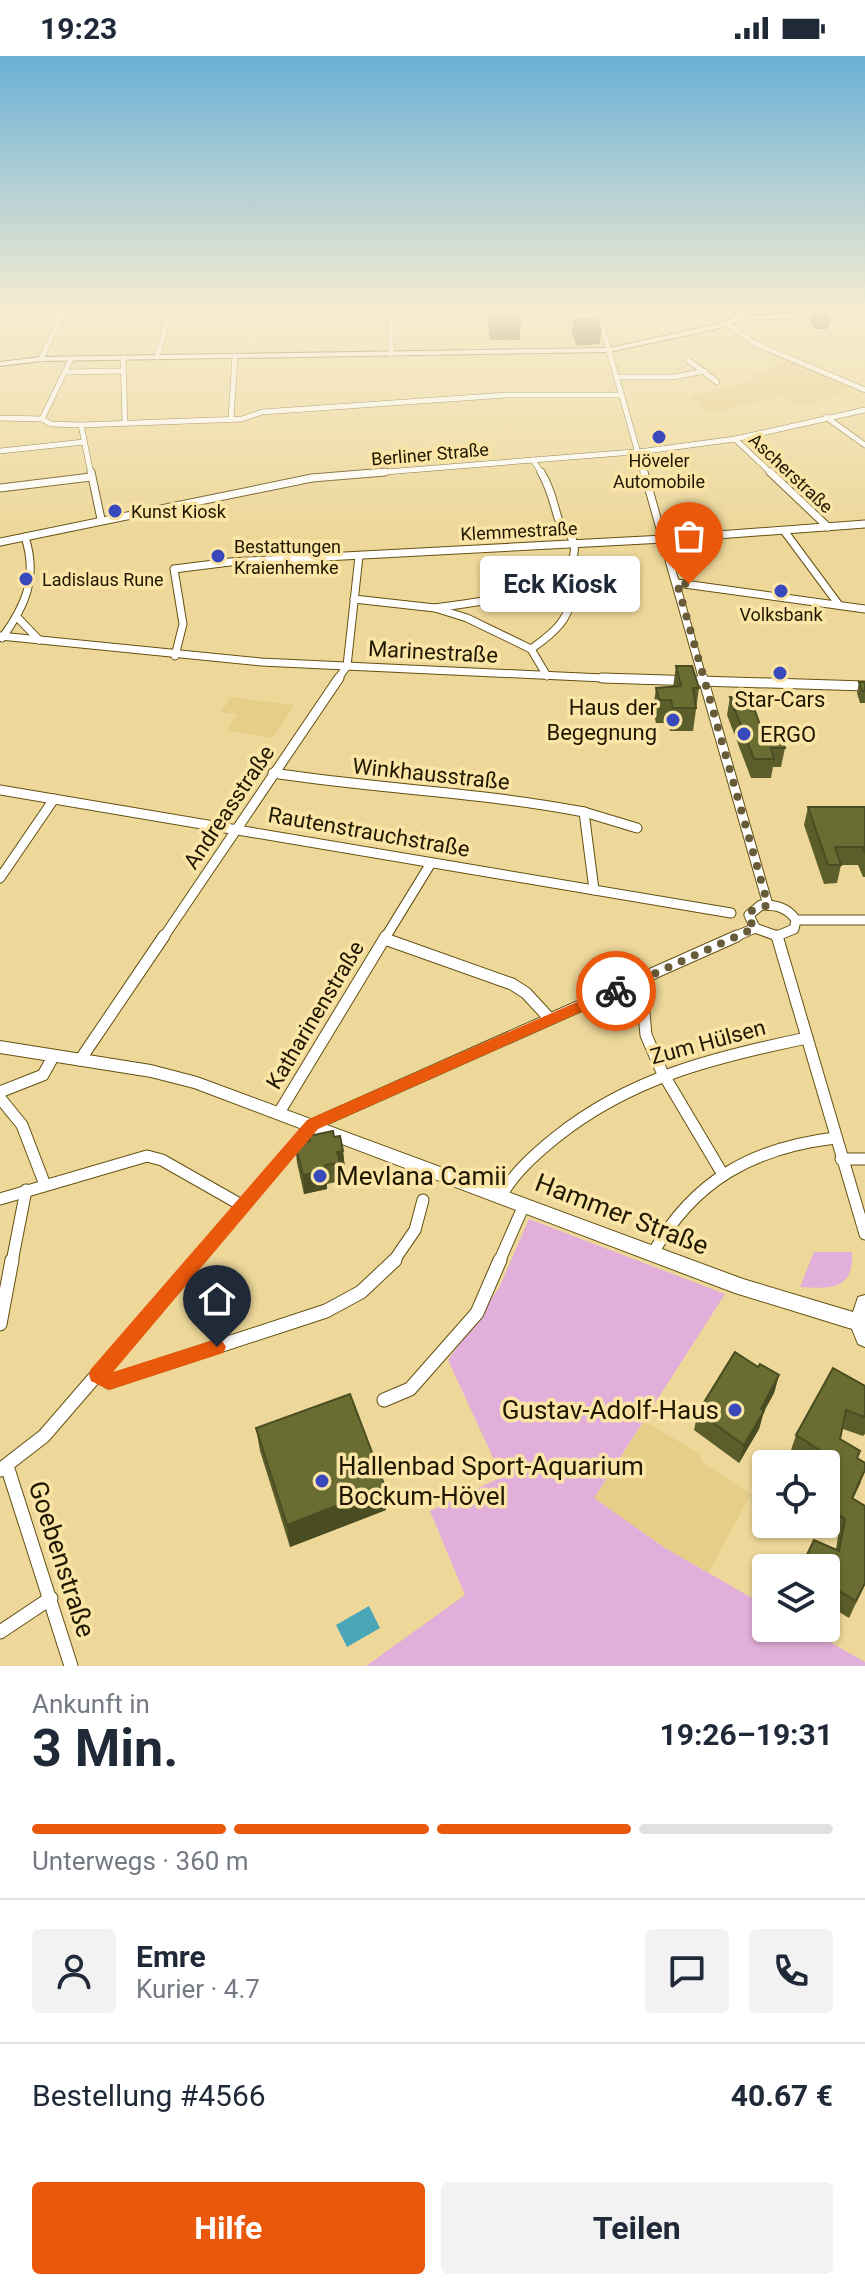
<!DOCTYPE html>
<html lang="de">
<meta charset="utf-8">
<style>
:root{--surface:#fff;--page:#f2f2f3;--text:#1f2937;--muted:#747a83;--line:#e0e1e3;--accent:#ea580c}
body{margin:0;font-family:Roboto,sans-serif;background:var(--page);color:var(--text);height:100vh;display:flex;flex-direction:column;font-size:30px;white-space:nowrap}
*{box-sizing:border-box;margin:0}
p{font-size:26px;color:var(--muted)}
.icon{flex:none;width:44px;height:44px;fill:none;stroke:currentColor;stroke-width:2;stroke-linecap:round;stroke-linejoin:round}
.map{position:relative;height:1610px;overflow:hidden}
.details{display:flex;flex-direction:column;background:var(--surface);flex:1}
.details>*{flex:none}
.controls{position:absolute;left:752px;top:1394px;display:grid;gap:16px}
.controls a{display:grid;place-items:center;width:88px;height:88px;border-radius:8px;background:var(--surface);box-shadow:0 2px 6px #0004;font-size:40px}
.pin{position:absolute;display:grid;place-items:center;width:68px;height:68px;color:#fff;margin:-82px -34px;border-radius:50% 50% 50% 0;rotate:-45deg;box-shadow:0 0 8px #0007}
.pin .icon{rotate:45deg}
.courier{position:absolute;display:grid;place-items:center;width:80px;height:80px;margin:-40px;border:6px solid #ea580c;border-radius:50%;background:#fff;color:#222;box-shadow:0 2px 10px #0007}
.bubble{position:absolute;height:56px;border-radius:8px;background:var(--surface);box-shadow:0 2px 6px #0004;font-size:26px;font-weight:700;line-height:56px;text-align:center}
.overview em{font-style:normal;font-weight:700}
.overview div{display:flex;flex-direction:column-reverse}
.overview{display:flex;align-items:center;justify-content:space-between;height:136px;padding:0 32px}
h1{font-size:52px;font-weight:700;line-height:60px}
.bar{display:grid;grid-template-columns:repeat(4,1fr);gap:12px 8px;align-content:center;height:96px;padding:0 32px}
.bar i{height:10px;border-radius:6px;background:var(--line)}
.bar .selected{background:var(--accent)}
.bar p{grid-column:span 4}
.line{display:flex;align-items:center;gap:20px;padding:0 32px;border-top:2px solid var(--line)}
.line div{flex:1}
.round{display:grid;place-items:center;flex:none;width:84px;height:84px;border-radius:8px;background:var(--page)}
.button{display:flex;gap:16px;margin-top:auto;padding:16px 32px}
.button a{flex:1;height:92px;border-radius:8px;background:var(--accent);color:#fff;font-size:32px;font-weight:700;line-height:92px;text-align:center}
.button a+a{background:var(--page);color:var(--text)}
.status{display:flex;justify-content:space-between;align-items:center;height:56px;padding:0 40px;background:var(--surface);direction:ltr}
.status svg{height:22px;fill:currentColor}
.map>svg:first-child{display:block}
.built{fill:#e6ce89}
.green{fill:#e2afda}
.water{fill:#4ba7b8}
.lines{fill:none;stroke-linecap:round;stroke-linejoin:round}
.minor-far4-casing{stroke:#645112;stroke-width:6}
.minor-far3-casing{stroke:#645112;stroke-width:9}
.minor-far2-casing{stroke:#645112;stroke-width:11}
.minor-far1-casing{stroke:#645112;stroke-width:13}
.minor-casing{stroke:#645112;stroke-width:15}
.tertiary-casing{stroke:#645112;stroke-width:2}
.secondary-casing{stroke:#645112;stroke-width:2}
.minor-far4{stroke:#fff;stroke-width:5}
.minor-far3{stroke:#fff;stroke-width:7}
.minor-far2{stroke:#fff;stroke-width:9}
.minor-far1{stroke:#fff;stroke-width:11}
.minor{stroke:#fff;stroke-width:13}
.tertiary{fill:#fff;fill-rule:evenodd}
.secondary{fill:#fff;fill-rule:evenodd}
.wall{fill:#5b5e2a}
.shaded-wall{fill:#4a4c22}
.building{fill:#6a6d31;stroke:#4a4c22;stroke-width:2}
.route{fill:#ea580c}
.done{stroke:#685b37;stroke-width:8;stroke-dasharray:0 14.4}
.poi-dot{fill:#3949bc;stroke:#fae5a7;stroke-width:3}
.labels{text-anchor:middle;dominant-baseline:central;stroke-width:7;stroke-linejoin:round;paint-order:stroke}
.far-street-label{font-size:18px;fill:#201801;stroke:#fae5a7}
.far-poi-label{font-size:18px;fill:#201801;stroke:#fae5a7;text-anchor:start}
.street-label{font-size:22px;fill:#201801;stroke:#fae5a7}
.poi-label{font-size:22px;fill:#201801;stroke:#fae5a7}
.near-poi-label{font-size:26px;fill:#201801;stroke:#fae5a7;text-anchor:start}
.near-street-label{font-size:26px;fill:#201801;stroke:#fae5a7}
</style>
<div class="status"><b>19:23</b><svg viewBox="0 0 49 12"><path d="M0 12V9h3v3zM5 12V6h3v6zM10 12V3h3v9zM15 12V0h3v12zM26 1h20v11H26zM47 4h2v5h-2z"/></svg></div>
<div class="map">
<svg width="865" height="1610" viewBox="0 0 865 1610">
<rect width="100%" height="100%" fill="#edd89a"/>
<g class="built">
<path d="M791 304 853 331 846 333 850 336 802 350 784 341 785 339 707 358 690 340 759 324 752 319Z"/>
<path d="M231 641 294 649 273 682 227 674 238 658 221 656Z"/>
<path d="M644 1365 700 1398 703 1407 751 1438 708 1517 665 1492 594 1442Z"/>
</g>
<g class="green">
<path d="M529 1163 725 1238 594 1442 665 1492 766 1550V1572H805L865 1606V1610H366L465 1539 430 1455 502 1421 448 1304 499 1232Z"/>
<path d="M814 1196H852C854 1234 831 1233 800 1231Z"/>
</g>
<path class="water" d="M369 1550 380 1572 347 1591 336 1569Z"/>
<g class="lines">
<g class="minor-far4-casing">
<g id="minor-far4">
<path d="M391 253V298"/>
<path d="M460 253 459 258H490"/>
<path d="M597 253 644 418"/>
<path d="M702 253 741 262"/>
<path d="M726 267 754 287 865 334"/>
<path d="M157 301 171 253"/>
<path d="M123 302 125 366"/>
<path d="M41 303 65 253"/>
<path d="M71 303 42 363 51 368 81 369 91 418"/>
<path d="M688 304 717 326"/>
<path d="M65 316 122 315"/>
<path d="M617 321H673L705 315"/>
<path d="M826 361 865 389"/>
<path d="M0 362 42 363"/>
<path d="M231 363 235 300"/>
<path d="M81 369 242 363 262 356 507 339H622"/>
<path d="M735 383 772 418"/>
<path d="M0 395 84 386"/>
<path d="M533 404 542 418"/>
<path d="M360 418 646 395 735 383 865 354"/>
</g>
</g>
<g class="minor-far3-casing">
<g id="minor-far3">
<path d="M91 416 101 463"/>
<path d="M644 416 703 624"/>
<path d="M770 416 828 471"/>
<path d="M0 432 91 421"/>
<path d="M785 476 839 549"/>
<path d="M0 486 312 422 385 416"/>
<path d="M677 527 865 553"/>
<path d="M354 543 435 552 467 562 531 593 547 620"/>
<path d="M435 552C468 547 582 538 574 488 572 478 562 471 558 462 553 445 550 431 541 416"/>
<path d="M18 562 39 584"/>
<path d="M0 580 261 606 645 624"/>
<path d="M2 582C26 549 38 521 25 481"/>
<path d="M531 593C554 577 574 561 571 531L559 521"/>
<path d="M175 600 183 568 174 513 230 506 664 483 865 468"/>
<path d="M337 624 347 610 359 500"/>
</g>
</g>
<g class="minor-far2-casing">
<g id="minor-far2">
<path d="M602 622 865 630"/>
<path d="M703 622 768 849"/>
<path d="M273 717C376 733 481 736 584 756L594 834"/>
<path d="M0 734 731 857"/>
<path d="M584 756 637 772"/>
<path d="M0 822 54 743"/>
<path d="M761 849C776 849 787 851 796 864L794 873 777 880 755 872 749 859Z"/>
<path d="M796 864H865"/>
<path d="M163 882 339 622"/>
<path d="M385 882 431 807"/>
<path d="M732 882 755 872"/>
</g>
</g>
<g class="minor-far1-casing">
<g id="minor-far1">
<path d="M777 880 865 1178"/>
<path d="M385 883 512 928 526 937 550 963"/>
<path d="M641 924 646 979 662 1016 722 1117"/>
<path d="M80 1004 164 880"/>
<path d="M0 1036 43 1019 53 1001"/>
<path d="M0 1042 22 1069 45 1129"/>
<path d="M280 1055 386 880"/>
<path d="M841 1103H865"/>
<path d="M501 1140C514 1117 534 1099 555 1082 629 1022 715 1001 807 982"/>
<path d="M0 1143 147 1100 162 1104 243 1150"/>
<path d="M653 1197C694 1124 753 1092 835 1082"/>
<path d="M12 1206 26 1134"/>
<path d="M194 1206 312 1069 737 880"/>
<path d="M393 1206 415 1174 423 1144"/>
<path d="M499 1206 524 1149"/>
</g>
</g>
<g class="minor-casing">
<g id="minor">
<path d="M0 1268 12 1204"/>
<path d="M98 1319 109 1326 326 1255 361 1236 395 1204"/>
<path d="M384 1344 410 1333 477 1257 500 1204"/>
<path d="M7 1410 71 1610"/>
<path d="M0 1414 44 1380 196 1204"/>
<path d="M0 1576 51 1542"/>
</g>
</g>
<g class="tertiary-casing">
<path id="tertiary" d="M822 253H831L811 261 742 264 716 273 609 296 41 305 0 310V306L41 301 609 292 714 269 741 260 810 257Z"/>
</g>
<g class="secondary-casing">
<path id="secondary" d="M0 985 151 1009 197 1021 743 1223 853 1256 858 1241 865 1239V1291L858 1288 852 1273 735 1237 194 1032 151 1021 0 997Z"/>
</g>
<use href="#minor-far4" class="minor-far4"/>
<use href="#minor-far3" class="minor-far3"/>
<use href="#minor-far2" class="minor-far2"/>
<use href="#minor-far1" class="minor-far1"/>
<use href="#minor" class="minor"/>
<use href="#tertiary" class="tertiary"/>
<use href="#secondary" class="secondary"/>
</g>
<g class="wall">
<path d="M812 255 830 264 828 273H814L810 264Z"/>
<path d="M489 256 520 271V284H489Z"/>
<path d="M573 264 601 275 600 288 577 290 572 277Z"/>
<path d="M676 610 699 632 693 675H670L668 667H656L653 654 656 632 673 631Z"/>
<path d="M859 626H865V647H860L857 637Z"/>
<path d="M730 641 751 655 764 680 785 692 781 711H773L771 722H751L727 659Z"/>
<path d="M808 751H865V821H863L858 809H841L837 827 824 828 804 769Z"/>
<path d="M309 1080 334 1081 343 1095 345 1113 340 1114 341 1125 327 1128V1133L304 1138 297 1107 295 1088 309 1085Z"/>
<path d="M758 1311 779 1319 774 1337 764 1355 759 1373 739 1407 694 1374 698 1356Z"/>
<path d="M865 1330V1378L863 1380 843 1373 840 1383 858 1402 861 1426 853 1443 865 1528 849 1562 826 1548V1512H800L814 1484 836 1493 838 1480 820 1468H826V1408H808L790 1397 796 1379Z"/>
<path d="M256 1372 386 1454 290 1491 260 1395Z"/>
</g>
<g class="shaded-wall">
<path d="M343 1095 345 1113 340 1114 337 1096Z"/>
<path d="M326 1115 327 1133 304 1138 303 1119Z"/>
<path d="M779 1319 774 1337 761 1361 764 1355 759 1373 739 1407 744 1389 761 1353Z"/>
<path d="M385 1431 386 1454 290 1491 287 1469Z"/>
</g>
<g class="building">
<path d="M820 253 830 264H816L812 255Z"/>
<path d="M489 256H519L520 271H489Z"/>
<path d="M573 264H598L601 275 578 276Z"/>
<path d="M676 610H692L699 632H693L696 652H673L671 644H659L656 632 681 630Z"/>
<path d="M859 626H865V635H862Z"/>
<path d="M730 641H746L751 655H755L764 680H781L785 692H771L774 703H754Z"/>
<path d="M808 751H865V797L863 791H835L841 809H828Z"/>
<path d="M333 1075 334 1081 340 1080 343 1095 337 1096 340 1107 325 1109 326 1115 303 1119 295 1088 310 1085 309 1080Z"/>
<path d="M735 1296 758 1311 760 1308 779 1319 761 1353 764 1355 744 1389 698 1356Z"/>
<path d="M833 1312 865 1330V1361L846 1354 840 1383 860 1395 857 1402 865 1407V1414L852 1442 865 1450V1527L856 1545 826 1527V1512L801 1511 814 1484 839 1495 845 1463 826 1450V1419L834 1403 796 1379Z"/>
<path d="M350 1338 385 1431 287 1469 256 1372Z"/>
</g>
<linearGradient id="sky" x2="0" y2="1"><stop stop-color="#69afd5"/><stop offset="0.53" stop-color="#f7edd2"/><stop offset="1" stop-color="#f7edd2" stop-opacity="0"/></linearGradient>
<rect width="865" height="478" fill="url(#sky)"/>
<path class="route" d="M616 929 621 931V938L318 1073 113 1316 217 1283 223 1286 226 1291 223 1297 109 1334 91 1325 89 1319 91 1313 307 1064Z"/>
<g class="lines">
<path class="done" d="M616 935 755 872 749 864 751 855 768 849 677 527 689 528"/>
</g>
<g class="poi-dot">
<circle cx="659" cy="381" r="8"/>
<circle cx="115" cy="455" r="8"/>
<circle cx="218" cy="500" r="8"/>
<circle cx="26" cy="523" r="8"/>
<circle cx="781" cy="535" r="8"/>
<circle cx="780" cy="617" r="8"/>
<circle cx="673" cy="664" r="8"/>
<circle cx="744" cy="678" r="8"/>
<circle cx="320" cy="1120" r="8"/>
<circle cx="735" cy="1354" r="8"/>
<circle cx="322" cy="1425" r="8"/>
</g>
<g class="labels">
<g class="far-street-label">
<text transform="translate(430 398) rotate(-5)">Berliner Straße</text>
<text transform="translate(791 417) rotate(43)">Ascherstraße</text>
<text transform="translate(519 475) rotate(-3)">Klemmestraße</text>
</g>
<g class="far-poi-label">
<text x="659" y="404" text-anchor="middle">Höveler<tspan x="659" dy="21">Automobile</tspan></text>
<text x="131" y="455">Kunst Kiosk</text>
<text x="234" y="490">Bestattungen<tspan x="234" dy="21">Kraienhemke</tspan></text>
<text x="42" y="523">Ladislaus Rune</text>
<text x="781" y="558" text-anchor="middle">Volksbank</text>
</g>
<g class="street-label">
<text transform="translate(433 596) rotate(3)">Marinestraße</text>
<text transform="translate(431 718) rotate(6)">Winkhausstraße</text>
<text transform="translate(229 751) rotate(-56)">Andreasstraße</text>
<text transform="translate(369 776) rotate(10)">Rautenstrauchstraße</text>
<text transform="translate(315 959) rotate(-59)">Katharinenstraße</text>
<text transform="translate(708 986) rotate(-15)">Zum Hülsen</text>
</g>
<g class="poi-label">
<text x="780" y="643">Star-Cars</text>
<text x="657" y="651" text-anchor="end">Haus der<tspan x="657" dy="25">Begegnung</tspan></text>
<text x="760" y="678" text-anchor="start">ERGO</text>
</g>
<g class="near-poi-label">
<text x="336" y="1120">Mevlana Camii</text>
<text x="719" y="1354" text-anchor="end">Gustav-Adolf-Haus</text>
<text x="338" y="1410">Hallenbad Sport-Aquarium<tspan x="338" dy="30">Bockum-Hövel</tspan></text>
</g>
<g class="near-street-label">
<text transform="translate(622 1158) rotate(21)">Hammer Straße</text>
<text transform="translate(62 1503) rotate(72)">Goebenstraße</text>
</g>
</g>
</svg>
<div class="controls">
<a><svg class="icon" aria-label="locate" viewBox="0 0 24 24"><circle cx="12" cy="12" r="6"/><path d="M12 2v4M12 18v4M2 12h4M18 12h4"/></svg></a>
<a><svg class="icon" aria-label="layers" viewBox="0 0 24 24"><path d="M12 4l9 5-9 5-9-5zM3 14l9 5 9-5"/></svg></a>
</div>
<div class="pin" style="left:689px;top:528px;background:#ea580c"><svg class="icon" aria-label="bag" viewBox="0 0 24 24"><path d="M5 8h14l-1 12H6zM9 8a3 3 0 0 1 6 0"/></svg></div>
<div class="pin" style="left:217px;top:1291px;background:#1f2937"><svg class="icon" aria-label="home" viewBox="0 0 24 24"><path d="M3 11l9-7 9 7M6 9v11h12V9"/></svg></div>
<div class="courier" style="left:616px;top:935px"><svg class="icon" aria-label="bike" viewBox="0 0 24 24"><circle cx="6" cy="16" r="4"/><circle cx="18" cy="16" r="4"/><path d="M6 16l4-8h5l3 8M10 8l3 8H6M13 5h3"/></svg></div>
<div class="bubble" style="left:480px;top:500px;width:160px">Eck Kiosk</div>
</div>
<section class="details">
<div class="overview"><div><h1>3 Min.</h1><p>Ankunft in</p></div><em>19:26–19:31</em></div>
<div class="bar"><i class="selected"></i><i class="selected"></i><i class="selected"></i><i></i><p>Unterwegs · 360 m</p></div>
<div class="line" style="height:144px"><a class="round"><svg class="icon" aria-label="person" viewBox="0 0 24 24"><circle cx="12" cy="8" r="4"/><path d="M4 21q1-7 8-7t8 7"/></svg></a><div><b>Emre</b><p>Kurier · 4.7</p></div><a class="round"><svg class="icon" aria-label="chat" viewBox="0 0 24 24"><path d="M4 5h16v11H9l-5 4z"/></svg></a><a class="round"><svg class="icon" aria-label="phone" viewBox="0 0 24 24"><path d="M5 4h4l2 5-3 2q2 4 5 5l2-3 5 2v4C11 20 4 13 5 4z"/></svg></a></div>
<div class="line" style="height:104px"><div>Bestellung #4566</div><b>40.67 €</b></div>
<div class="button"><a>Hilfe</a><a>Teilen</a></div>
</section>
